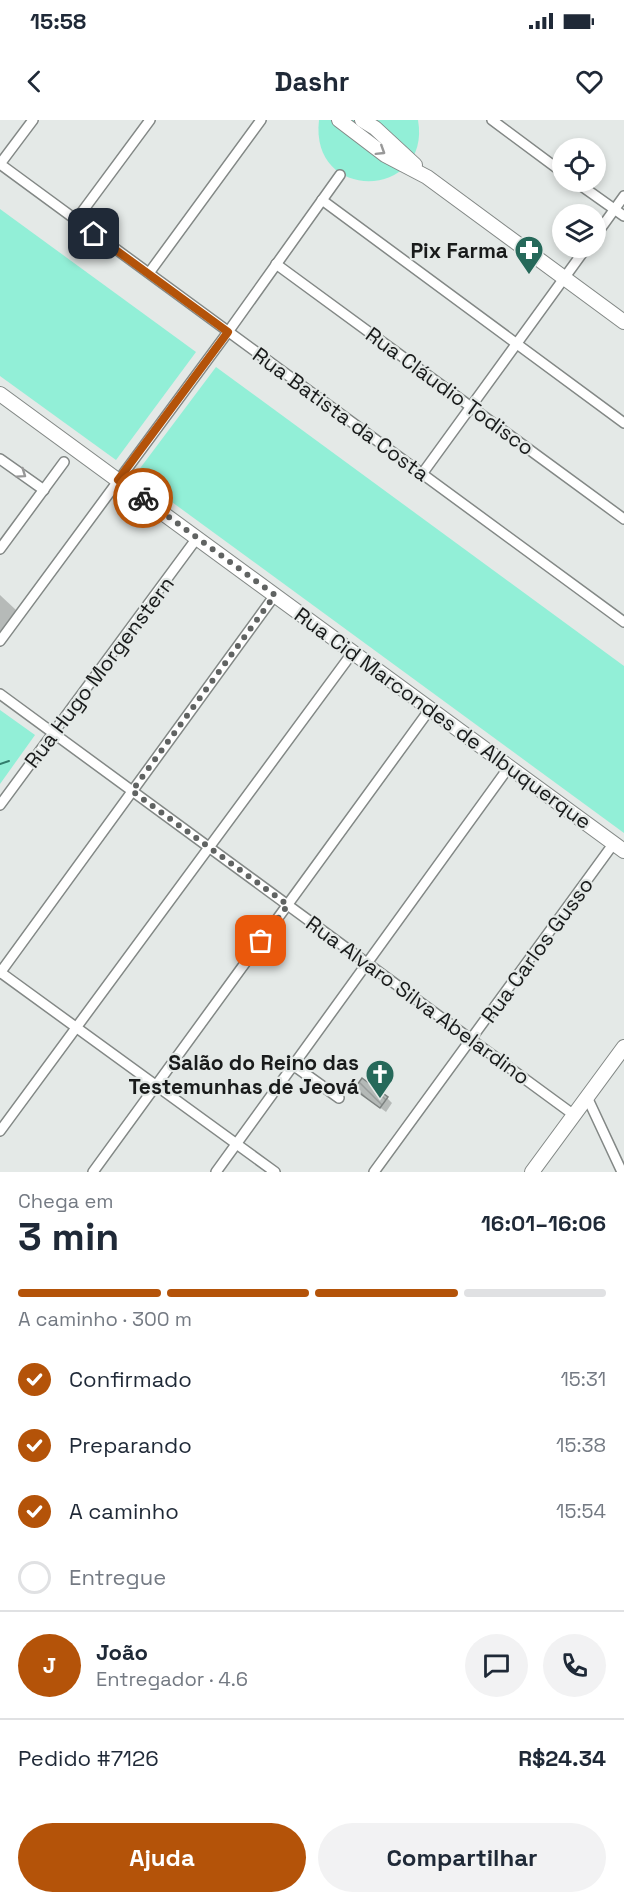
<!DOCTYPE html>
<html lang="pt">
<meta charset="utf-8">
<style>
:root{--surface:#fff;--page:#f2f2f3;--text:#1f2937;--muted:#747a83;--line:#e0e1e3;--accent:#b45309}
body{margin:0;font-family:"Space Grotesk",sans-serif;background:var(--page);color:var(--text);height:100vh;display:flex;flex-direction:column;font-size:22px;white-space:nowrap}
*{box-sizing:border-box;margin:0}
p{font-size:20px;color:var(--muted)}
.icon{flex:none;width:33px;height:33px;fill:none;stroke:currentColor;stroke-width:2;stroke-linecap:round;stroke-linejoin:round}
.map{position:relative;height:1052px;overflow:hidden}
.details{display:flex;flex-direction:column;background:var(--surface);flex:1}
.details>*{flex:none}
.controls{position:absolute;left:552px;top:18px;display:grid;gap:12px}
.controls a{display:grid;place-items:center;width:54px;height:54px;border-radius:50%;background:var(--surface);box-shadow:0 3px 9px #0003;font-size:30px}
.pin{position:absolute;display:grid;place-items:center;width:51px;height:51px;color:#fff;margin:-26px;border-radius:12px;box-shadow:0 3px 9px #0006}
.courier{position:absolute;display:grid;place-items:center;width:60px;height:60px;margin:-30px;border:4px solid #b45309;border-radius:50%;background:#fff;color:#222;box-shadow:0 2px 8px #0007}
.headline em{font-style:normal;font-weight:800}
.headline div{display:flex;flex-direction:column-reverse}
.headline{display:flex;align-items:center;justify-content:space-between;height:102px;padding:0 18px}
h1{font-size:39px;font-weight:800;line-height:45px}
.bar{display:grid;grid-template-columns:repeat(4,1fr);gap:9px 6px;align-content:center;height:72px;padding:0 18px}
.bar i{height:8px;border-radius:4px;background:var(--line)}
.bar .active{background:var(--accent)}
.bar p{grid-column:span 4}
.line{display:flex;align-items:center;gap:15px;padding:0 18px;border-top:2px solid var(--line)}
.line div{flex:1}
.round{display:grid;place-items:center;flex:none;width:63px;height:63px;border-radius:32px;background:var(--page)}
ol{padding:0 18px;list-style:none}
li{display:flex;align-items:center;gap:18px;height:66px}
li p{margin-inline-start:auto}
li .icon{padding:6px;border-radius:50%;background:var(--accent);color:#fff;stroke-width:4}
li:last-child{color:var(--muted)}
li i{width:33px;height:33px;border:3px solid var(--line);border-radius:50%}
.cta{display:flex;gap:12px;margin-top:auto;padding:12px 18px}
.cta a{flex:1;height:69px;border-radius:36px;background:var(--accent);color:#fff;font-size:24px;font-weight:800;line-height:69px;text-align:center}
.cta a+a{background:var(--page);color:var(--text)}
.status{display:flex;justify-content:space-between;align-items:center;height:42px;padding:0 30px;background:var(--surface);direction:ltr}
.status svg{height:16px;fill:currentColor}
header{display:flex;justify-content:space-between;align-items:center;height:78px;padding:0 18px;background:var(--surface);font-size:27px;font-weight:800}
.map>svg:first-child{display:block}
.green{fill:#92efd7}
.shadow{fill:#0003}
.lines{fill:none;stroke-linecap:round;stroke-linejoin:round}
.stream{stroke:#317c6c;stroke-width:2}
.building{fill:url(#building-back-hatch);stroke:#7d8280;stroke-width:1.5}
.street-casing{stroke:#838886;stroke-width:12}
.secondary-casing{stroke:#838886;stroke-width:16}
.street{stroke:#fff;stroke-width:9}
.secondary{stroke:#fff;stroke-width:14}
.oneway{stroke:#989898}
.done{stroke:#606362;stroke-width:6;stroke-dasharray:0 10.8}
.route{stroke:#b45309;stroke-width:8}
.labels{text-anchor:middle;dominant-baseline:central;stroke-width:4.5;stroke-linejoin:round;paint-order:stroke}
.poi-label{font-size:21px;font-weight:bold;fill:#191b1b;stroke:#e4e9e7;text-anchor:end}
.street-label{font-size:21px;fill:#191b1b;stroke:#e4e9e7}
</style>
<div class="status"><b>15:58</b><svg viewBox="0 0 49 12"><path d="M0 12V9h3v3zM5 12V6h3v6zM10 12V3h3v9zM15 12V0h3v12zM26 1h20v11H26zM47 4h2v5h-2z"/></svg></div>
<header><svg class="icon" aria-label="back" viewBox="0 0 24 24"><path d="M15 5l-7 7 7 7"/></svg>Dashr<svg class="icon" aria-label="heart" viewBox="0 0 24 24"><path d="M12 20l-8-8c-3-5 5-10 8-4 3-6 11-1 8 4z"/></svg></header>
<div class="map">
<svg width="624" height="1052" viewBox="0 0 624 1052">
<defs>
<pattern id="building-back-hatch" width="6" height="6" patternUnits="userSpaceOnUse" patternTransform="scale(1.5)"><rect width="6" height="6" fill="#b4b9b7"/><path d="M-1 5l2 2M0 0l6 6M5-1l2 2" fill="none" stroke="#9a9e9d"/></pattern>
</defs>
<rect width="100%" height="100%" fill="#e4e9e7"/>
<g class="green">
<path d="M319 0H418C432 79 309 84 319 0Z"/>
<path d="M0 89 196 232 116 340 0 256Z"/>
<path d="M216 247 624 546V713L135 355Z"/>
<path d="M0 590 35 615 0 664Z"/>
</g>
<g class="shadow">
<path d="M0 475 16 490 0 512Z"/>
<path d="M362 974 387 978 392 983 386 992Z"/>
</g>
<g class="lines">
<path class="stream" d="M0 644 9 641"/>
</g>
<path class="building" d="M362 958 388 977 380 988 354 969Z"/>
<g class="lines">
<g class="street-casing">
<g id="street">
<path d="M33 0 0 44 624 502"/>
<path d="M492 0 562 52"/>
<path d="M576 62 624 96"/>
<path d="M322 80 624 303"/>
<path d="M76 100 150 0"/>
<path d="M596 115 624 76"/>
<path d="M276 144 624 399"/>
<path d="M149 153 261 0"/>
<path d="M0 339 44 370"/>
<path d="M422 354 586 128"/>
<path d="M0 429 64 342"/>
<path d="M0 521 228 212 340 55"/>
<path d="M0 574 574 995"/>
<path d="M0 685 197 418"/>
<path d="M0 852 275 1052"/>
<path d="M0 853 275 475"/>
<path d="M293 945 339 978"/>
<path d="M587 977 622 1052"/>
<path d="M0 1011 353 532"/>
<path d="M93 1052 430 589"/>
<path d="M216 1052 509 647"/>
<path d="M374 1052 614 723"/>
</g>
</g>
<g class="secondary-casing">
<g id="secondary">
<path d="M339 0 385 35 427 57 624 202"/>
<path d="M362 0 375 8 415 45"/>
<path d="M0 274 624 731"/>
<path d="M532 1052 624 927"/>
</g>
</g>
<use href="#street" class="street"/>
<use href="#secondary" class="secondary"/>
</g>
<defs><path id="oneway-chevron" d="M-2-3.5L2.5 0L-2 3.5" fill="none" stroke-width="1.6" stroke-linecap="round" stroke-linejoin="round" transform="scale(1.5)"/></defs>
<g class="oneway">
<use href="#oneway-chevron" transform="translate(381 31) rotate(32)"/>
<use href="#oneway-chevron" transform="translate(22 354) rotate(35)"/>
</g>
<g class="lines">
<path class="done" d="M143 378 275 475 132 671 288 785 261 821"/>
<path class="route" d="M94 114 228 212 118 360 143 378"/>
</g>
<defs>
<g id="pharmacy-pin" transform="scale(1.5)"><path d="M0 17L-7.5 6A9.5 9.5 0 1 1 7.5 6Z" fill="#26695a" stroke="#e4e9e7"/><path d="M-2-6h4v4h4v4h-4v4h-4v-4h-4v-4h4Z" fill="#fff"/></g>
<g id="church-pin" transform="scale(1.5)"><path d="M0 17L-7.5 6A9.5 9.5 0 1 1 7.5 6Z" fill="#26695a" stroke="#e4e9e7"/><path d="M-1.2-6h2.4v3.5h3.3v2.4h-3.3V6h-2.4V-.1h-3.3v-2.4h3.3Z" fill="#fff"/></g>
</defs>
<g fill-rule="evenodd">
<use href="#pharmacy-pin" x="529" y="130"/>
<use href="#church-pin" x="380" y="954"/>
</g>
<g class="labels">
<g class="poi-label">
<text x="508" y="130">Pix Farma</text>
<text x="359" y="942">Salão do Reino das<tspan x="359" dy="24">Testemunhas de Jeová</tspan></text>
</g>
<g class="street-label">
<text transform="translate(450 271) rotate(36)">Rua Cláudio Todisco</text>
<text transform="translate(341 294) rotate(36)">Rua Batista da Costa</text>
<text transform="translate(99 552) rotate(-53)">Rua Hugo Morgenstern</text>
<text transform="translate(443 598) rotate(36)">Rua Cid Marcondes de Albuquerque</text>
<text transform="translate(537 830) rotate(-54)">Rua Carlos Gusso</text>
<text transform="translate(418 880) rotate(36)">Rua Alvaro Silva Abelardino</text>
</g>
</g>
</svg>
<div class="controls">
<a><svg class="icon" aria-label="locate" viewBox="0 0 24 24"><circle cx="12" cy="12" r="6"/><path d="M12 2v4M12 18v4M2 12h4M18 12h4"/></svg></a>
<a><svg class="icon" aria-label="layers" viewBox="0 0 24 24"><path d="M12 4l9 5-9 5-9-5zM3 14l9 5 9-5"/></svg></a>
</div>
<div class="pin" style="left:261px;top:821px;background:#ea580c"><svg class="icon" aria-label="bag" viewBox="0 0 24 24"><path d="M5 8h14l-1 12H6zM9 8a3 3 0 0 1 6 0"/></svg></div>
<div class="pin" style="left:94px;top:114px;background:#1f2937"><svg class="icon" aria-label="home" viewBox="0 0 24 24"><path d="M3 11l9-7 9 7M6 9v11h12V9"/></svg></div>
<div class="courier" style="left:143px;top:378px"><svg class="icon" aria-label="bike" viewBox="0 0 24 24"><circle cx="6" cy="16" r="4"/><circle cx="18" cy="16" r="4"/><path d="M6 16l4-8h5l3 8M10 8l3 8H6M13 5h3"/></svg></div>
</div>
<section class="details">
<div class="headline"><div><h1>3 min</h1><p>Chega em</p></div><em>16:01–16:06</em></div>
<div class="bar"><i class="active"></i><i class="active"></i><i class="active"></i><i></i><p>A caminho · 300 m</p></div>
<ol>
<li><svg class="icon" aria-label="check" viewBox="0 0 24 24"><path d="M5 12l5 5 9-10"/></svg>Confirmado<p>15:31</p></li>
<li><svg class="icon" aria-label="check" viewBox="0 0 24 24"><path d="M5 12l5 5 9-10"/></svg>Preparando<p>15:38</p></li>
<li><svg class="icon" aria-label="check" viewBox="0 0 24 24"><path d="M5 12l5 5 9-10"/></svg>A caminho<p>15:54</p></li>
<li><i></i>Entregue</li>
</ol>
<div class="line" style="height:108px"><b class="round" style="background:var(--accent);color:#fff">J</b><div><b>João</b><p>Entregador · 4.6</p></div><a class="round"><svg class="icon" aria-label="chat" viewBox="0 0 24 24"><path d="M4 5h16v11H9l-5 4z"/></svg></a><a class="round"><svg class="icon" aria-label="phone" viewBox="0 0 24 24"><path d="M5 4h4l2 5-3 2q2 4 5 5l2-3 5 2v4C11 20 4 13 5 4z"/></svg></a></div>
<div class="line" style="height:78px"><div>Pedido #7126</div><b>R$24.34</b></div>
<div class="cta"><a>Ajuda</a><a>Compartilhar</a></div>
</section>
